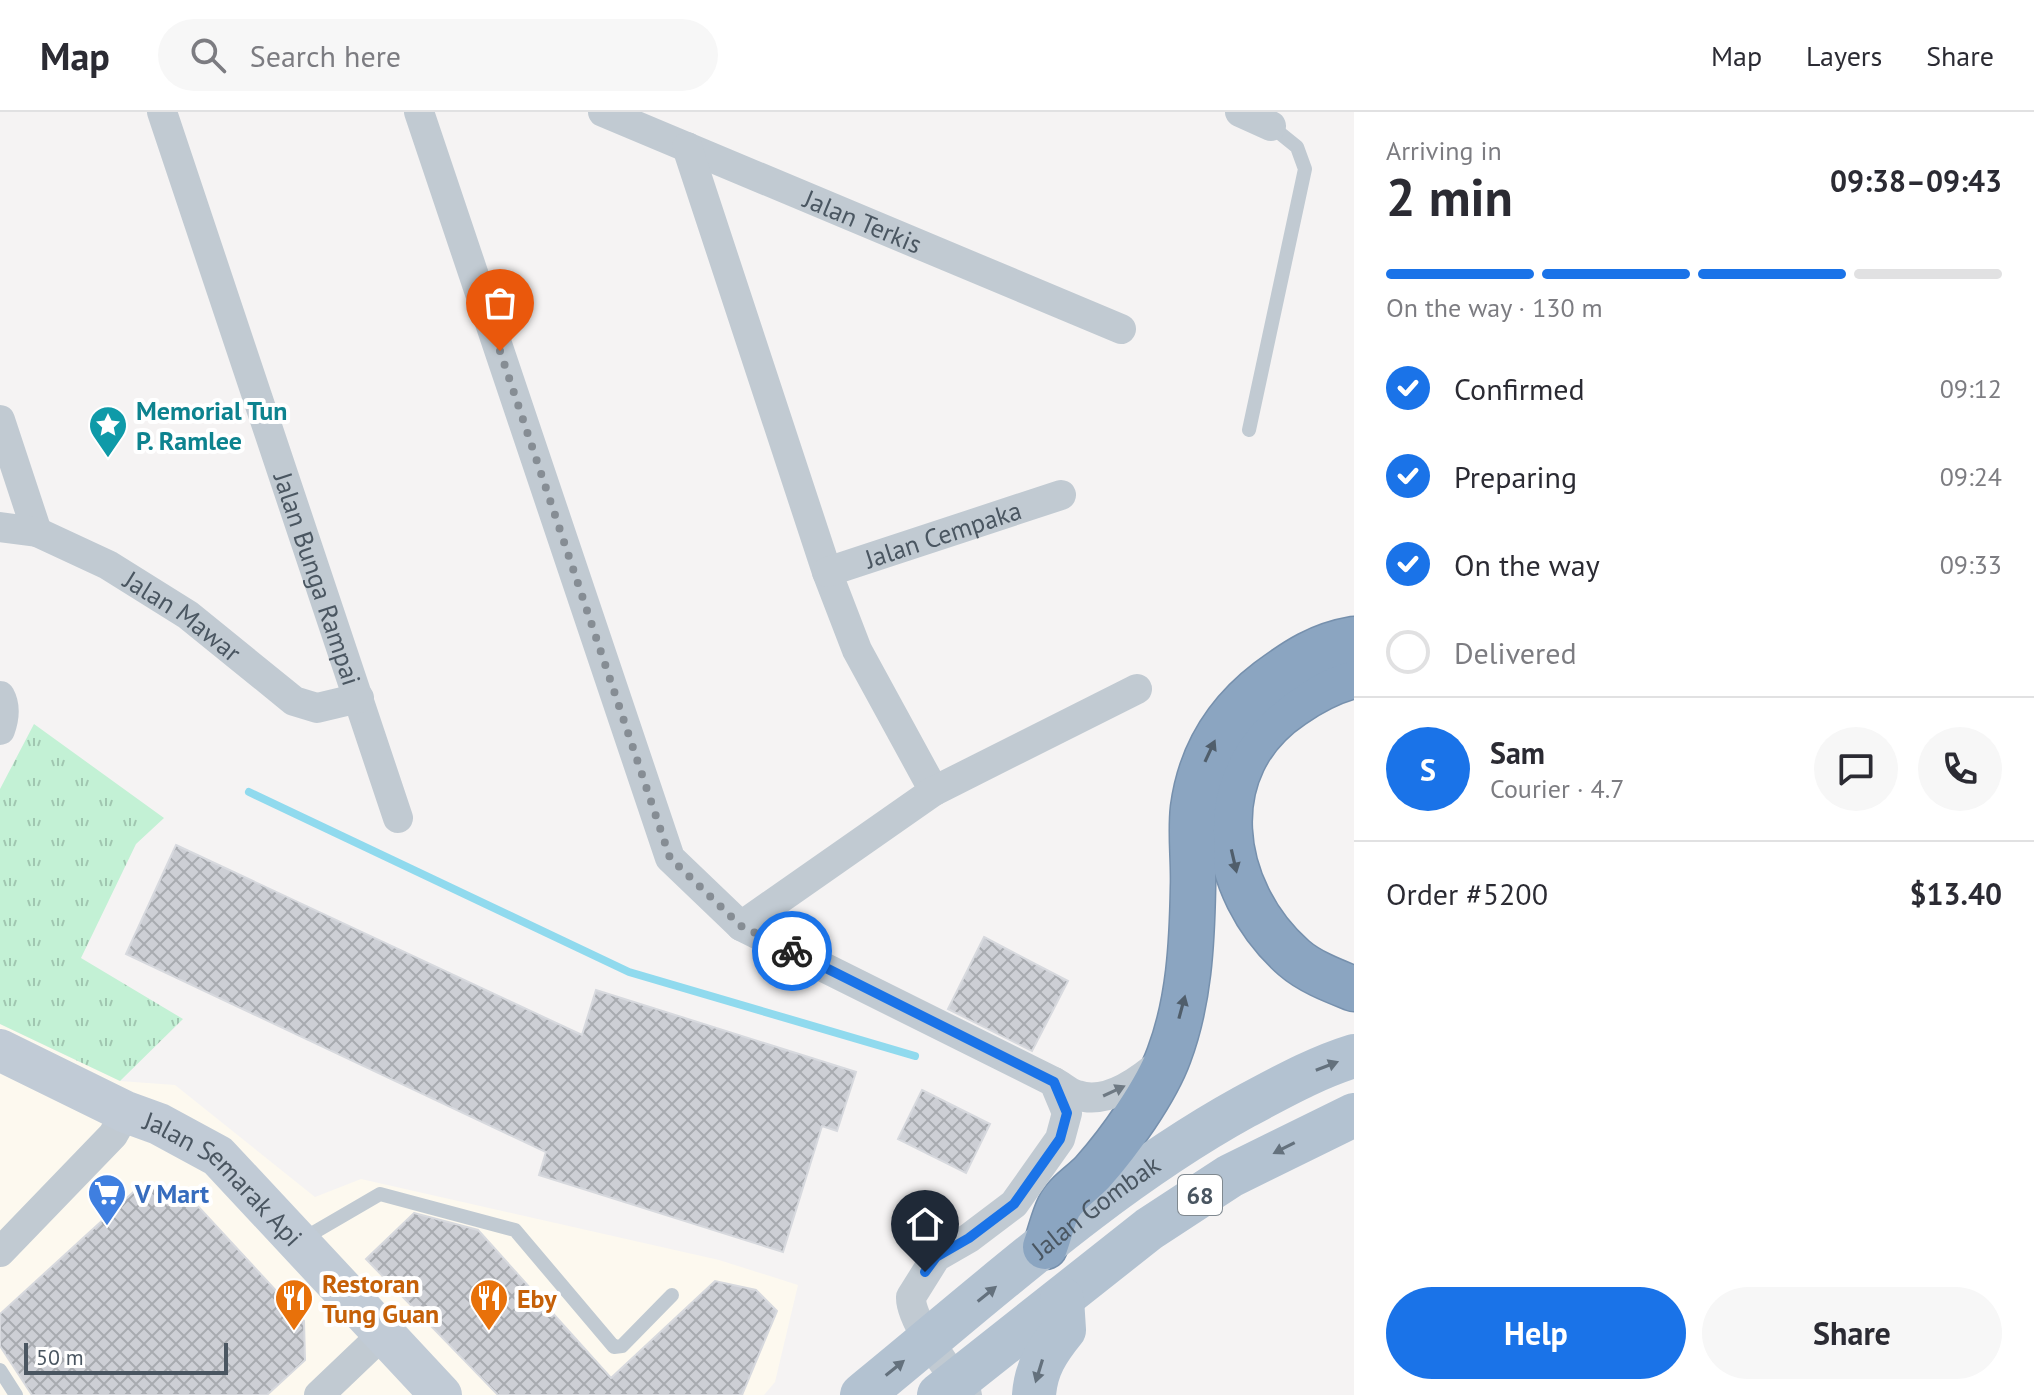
<!DOCTYPE html>
<meta charset="utf-8">
<style>
:root{--surface:#fff;--page:#f7f7f7;--text:#2b2b33;--muted:#7c7c81;--line:#e1e1e2;--accent:#1a73e8}
body{margin:0;font-family:"PT Sans",sans-serif;background:var(--page);color:var(--text);height:100vh;display:flex;flex-direction:column;font-size:30px;white-space:nowrap}
*{box-sizing:border-box;margin:0}
p{font-size:26px;color:var(--muted)}
.icon{flex:none;width:44px;height:44px;fill:none;stroke:currentColor;stroke-width:2;stroke-linecap:round;stroke-linejoin:round}
.map{position:relative;flex:1;overflow:hidden}
.drawer{display:flex;flex-direction:column;background:var(--surface);width:680px}
.drawer>*{flex:none}
.scale{position:absolute;left:24px;bottom:20px;width:204px;box-sizing:border-box;padding-left:8px;border:4px solid #4a5661;border-top:0;font-size:22px;line-height:28px;white-space:nowrap;color:#4a5661;-webkit-text-stroke:6px #fff;paint-order:stroke}
.pin{position:absolute;display:grid;place-items:center;width:68px;height:68px;color:#fff;margin:-82px -34px;border-radius:50% 50% 50% 0;rotate:-45deg;box-shadow:0 0 8px #0007}
.pin .icon{rotate:45deg}
.courier{position:absolute;display:grid;place-items:center;width:80px;height:80px;margin:-40px;border:6px solid #1a73e8;border-radius:50%;background:#fff;color:#222;box-shadow:0 2px 10px #0007}
.head em{font-style:normal;font-weight:700}
.head div{display:flex;flex-direction:column-reverse}
.head{display:flex;align-items:center;justify-content:space-between;height:136px;padding:0 32px}
h1{font-size:52px;font-weight:700;line-height:60px}
.bar{display:grid;grid-template-columns:repeat(4,1fr);gap:12px 8px;align-content:center;height:96px;padding:0 32px}
.bar i{height:10px;border-radius:6px;background:var(--line)}
.bar .active{background:var(--accent)}
.bar p{grid-column:span 4}
.line{display:flex;align-items:center;gap:20px;padding:0 32px;border-top:2px solid var(--line)}
.line div{flex:1}
.round{display:grid;place-items:center;flex:none;width:84px;height:84px;border-radius:42px;background:var(--page)}
ol{padding:0 32px;list-style:none}
li{display:flex;align-items:center;gap:24px;height:88px}
li p{margin-inline-start:auto}
li .icon{padding:8px;border-radius:50%;background:var(--accent);color:#fff;stroke-width:4}
li:last-child{color:var(--muted)}
li i{width:44px;height:44px;border:4px solid var(--line);border-radius:50%}
.cta{display:flex;gap:16px;margin-top:auto;padding:16px 32px}
.cta a{flex:1;height:92px;border-radius:48px;background:var(--accent);color:#fff;font-size:32px;font-weight:700;line-height:92px;text-align:center}
.cta a+a{background:var(--page);color:var(--text)}
header{display:flex;align-items:center;gap:48px;box-sizing:border-box;height:112px;padding:0 40px;background:var(--surface);border-bottom:2px solid var(--line)}
header strong{font-size:38px}
nav{display:flex;gap:44px;margin-inline-start:auto;font-size:28px}
.search{width:560px;height:72px;background:var(--page);display:flex;align-items:center;gap:20px;box-sizing:border-box;padding:0 28px;border-radius:44px;color:var(--muted);font-size:30px}
main{display:flex;flex:1;min-height:0}
.map>svg:first-child{display:block}
.commercial{fill:#fdf9ef}
.park{fill:url(#park-tufts)}
.lines{fill:none;stroke-linecap:round;stroke-linejoin:round}
.stream{stroke:#90daee;stroke-width:8}
.building{fill:url(#building-cross-hatch);stroke:#d7d9de;stroke-width:2}
.highway-casing{stroke:#7690ad;stroke-width:47}
.lane{stroke:#c1cad2;stroke-width:14}
.street{stroke:#c1cad2;stroke-width:30}
.secondary{stroke:#c1cbd6;stroke-width:42}
.primary{stroke:#b3c2d1;stroke-width:44}
.highway{stroke:#8ba5c1;stroke-width:44}
.oneway{fill:#505e6b}
.oneway2{fill:#64717d}
.oneway3{fill:#6e7983}
.done{stroke:#868d94;stroke-width:8;stroke-dasharray:0 14.4}
.route{stroke:#1a73e8;stroke-width:10}
.labels{text-anchor:middle;dominant-baseline:central;stroke-width:8;stroke-linejoin:round;paint-order:stroke}
.shield{fill:#fff;stroke:#808990;stroke-width:2}
.shield-label{font-size:24px;font-weight:bold;fill:#4a5661}
.street-label{font-size:26px;fill:#4a5661;stroke:#fff}
.culture-label{font-size:26px;font-weight:bold;fill:#0d838f;stroke:#fff;text-anchor:start}
.shop-label{font-size:26px;font-weight:bold;fill:#366cbe;stroke:#fff;text-anchor:start}
.food-label{font-size:26px;font-weight:bold;fill:#c56008;stroke:#fff;text-anchor:start}
</style>
<header>
<strong>Map</strong>
<div class="search"><svg class="icon" aria-label="search" viewBox="0 0 24 24"><circle cx="10" cy="10" r="6"/><path d="M15 15l6 6"/></svg>Search here</div>
<nav><a>Map</a><a>Layers</a><a>Share</a></nav>
</header>
<main>
<div class="map">
<svg width="1354" height="1283" viewBox="0 0 1354 1283">
<defs>
<pattern id="park-tufts" width="24" height="20" patternUnits="userSpaceOnUse" patternTransform="scale(2)"><rect width="24" height="20" fill="#c3f1d5"/><path d="M3 7l-1-3M5 7V3M7 7l1-3M15 17l-1-3M17 17v-4M19 17l1-3" fill="none" stroke="#a0c6b0"/></pattern>
<pattern id="building-cross-hatch" width="8" height="8" patternUnits="userSpaceOnUse" patternTransform="scale(2)"><rect width="8" height="8" fill="#cdcfd5"/><path d="M0 0l8 8M0 8l8-8" fill="none" stroke="#a8abb0"/></pattern>
</defs>
<rect width="100%" height="100%" fill="#f5f3f3"/>
<path class="commercial" d="M0 912 120 969 175 973 315 1085 361 1067 719 1148 798 1173 775 1270 764 1283H0Z"/>
<path class="park" d="M34 612 164 706 136 732 81 846 183 907 120 969 0 912V677Z"/>
<g class="lines">
<path class="stream" d="M249 680 629 860 915 944"/>
</g>
<g class="building">
<path d="M176 733 582 923 596 878 856 960 837 1019 822 1014 783 1140 539 1063 546 1040 126 842Z"/>
<path d="M984 825 1068 869 1032 939 948 897Z"/>
<path d="M922 978 990 1012 966 1061 898 1027Z"/>
<path d="M140 1074 182 1077 304 1209 305 1248 267 1283H32L0 1234V1202Z"/>
<path d="M414 1101 478 1118 611 1266 715 1169 756 1178 777 1199 742 1283H498L366 1147Z"/>
</g>
<g class="lines">
<g class="highway-casing">
<g id="highway">
<path d="M1354 564C1332 569 1312 580 1293 593 1200 655 1217 778 1294 846 1310 860 1334 869 1354 877"/>
<path d="M1045 1135C1050 1122 1053 1107 1059 1095 1066 1081 1083 1071 1093 1060 1119 1031 1156 979 1169 943 1189 890 1192 832 1193 775 1194 749 1190 722 1193 696 1200 643 1226 601 1268 569 1296 548 1319 533 1354 527"/>
</g>
</g>
<g class="lane">
<path d="M1249 318 1305 57 1297 35 1271 14"/>
<path d="M301 1128 380 1082 515 1118 614 1235 622 1234 672 1183"/>
<path d="M0 1258 16 1283"/>
</g>
<g class="street">
<path id="s1" d="M162 0 398 706"/>
<path d="M419 0 670 746 741 814 1054 970 1067 1001 1060 1027 1014 1092 969 1126 936 1145 911 1185C910 1210 952 1262 967 1283"/>
<path id="s2" d="M603 0 1121 217"/>
<path d="M1240 0 1271 14"/>
<path d="M687 35 827 460 857 538 934 679"/>
<path d="M0 308 37 420"/>
<path id="s3" d="M0 415 37 420 108 453 188 503 294 589 317 596 359 586"/>
<path id="s4" d="M827 460 1061 383"/>
<path d="M0 584C6 595 4 607 0 618"/>
<path d="M741 814 934 679 1137 577"/>
<path d="M1054 970C1062 974 1069 981 1077 983 1108 994 1143 966 1165 947"/>
<path d="M0 1140 113 1023 126 1000"/>
<path d="M319 1283 383 1222"/>
</g>
<path class="secondary" id="s5" d="M0 938 126 1000 159 1012 218 1044 441 1283"/>
<g class="primary">
<path id="s6" d="M862 1283C984 1184 1106 1071 1244 995 1280 976 1315 956 1354 944"/>
<path d="M939 1283 1149 1117 1230 1064 1354 1003"/>
<path d="M1034 1283C1036 1256 1047 1239 1064 1218L1062 1187"/>
</g>
<use href="#highway" class="highway"/>
</g>
<defs><path id="oneway-solid" d="M-6-.8H1V-3.2L6.5 0L1 3.2V.8H-6Z" transform="scale(2)"/></defs>
<g class="oneway">
<use href="#oneway-solid" transform="translate(1210 639) rotate(-65)"/>
<use href="#oneway-solid" transform="translate(1234 749) rotate(77)"/>
<use href="#oneway-solid" transform="translate(1182 895) rotate(-75)"/>
</g>
<g class="oneway2">
<use href="#oneway-solid" transform="translate(1327 954) rotate(-21)"/>
<use href="#oneway-solid" transform="translate(1284 1036) rotate(153)"/>
<use href="#oneway-solid" transform="translate(987 1182) rotate(-39)"/>
<use href="#oneway-solid" transform="translate(895 1256) rotate(-39)"/>
<use href="#oneway-solid" transform="translate(1039 1259) rotate(107)"/>
</g>
<use class="oneway3" href="#oneway-solid" transform="translate(1114 979) rotate(-25)"/>
<g class="lines">
<path class="done" d="M500 239 670 746 741 814 792 839"/>
<path class="route" d="M792 839 1054 970 1067 1001 1060 1027 1014 1092 969 1126 936 1145 925 1160"/>
</g>
<defs>
<g id="sight-pin" transform="scale(2)"><path d="M0 17L-7.5 6A9.5 9.5 0 1 1 7.5 6Z" fill="#0f9aa8" stroke="#fff"/><path d="M0-6L1.8-2.2L6-1.7L2.9 1.2L3.7 5.4L0 3.3L-3.7 5.4L-2.9 1.2L-6-1.7L-1.8-2.2Z" fill="#fff"/></g>
<g id="supermarket-pin" transform="scale(2)"><path d="M0 17L-7.5 6A9.5 9.5 0 1 1 7.5 6Z" fill="#3f7fe0" stroke="#fff"/><path d="M-6-5.5h2.5l.6 2H6L4.5 2H-2.5L-4.4-4H-6ZM-1.5 3.2a1.3 1.3 0 1 0 .1 0ZM3 3.2a1.3 1.3 0 1 0 .1 0Z" fill="#fff"/></g>
<g id="restaurant-pin" transform="scale(2)"><path d="M0 17L-7.5 6A9.5 9.5 0 1 1 7.5 6Z" fill="#e8710a" stroke="#fff"/><path d="M-5-6h1v4h1v-4h1v4h1v-4h1v5L-1.5 .5V6h-2V.5L-5-1ZM5-6V6H3V1.5H1.5Q1.5-4 5-6Z" fill="#fff"/></g>
</defs>
<g fill-rule="evenodd">
<use href="#sight-pin" x="108" y="313"/>
<use href="#supermarket-pin" x="107" y="1081"/>
<use href="#restaurant-pin" x="294" y="1186"/>
<use href="#restaurant-pin" x="489" y="1186"/>
</g>
<g class="labels">
<rect class="shield" x="1178" y="1063" width="44" height="40" rx="6"/>
<g class="shield-label">
<text x="1200" y="1083">68</text>
</g>
<g class="street-label">
<text stroke="none"><textPath href="#s2" startOffset="282">Jalan Terkis</textPath></text>
<text stroke="none"><textPath href="#s4" startOffset="122">Jalan Cempaka</textPath></text>
<text stroke="none"><textPath href="#s1" startOffset="492">Jalan Bunga Rampai</textPath></text>
<text stroke="none"><textPath href="#s3" startOffset="206">Jalan Mawar</textPath></text>
<text stroke="none"><textPath href="#s5" startOffset="260">Jalan Semarak Api</textPath></text>
<text stroke="none"><textPath href="#s6" startOffset="300">Jalan Gombak</textPath></text>
</g>
<g class="culture-label">
<text x="136" y="298">Memorial Tun<tspan x="136" dy="30">P. Ramlee</tspan></text>
</g>
<g class="shop-label">
<text x="135" y="1081">V Mart</text>
</g>
<g class="food-label">
<text x="322" y="1171">Restoran<tspan x="322" dy="30">Tung Guan</tspan></text>
<text x="517" y="1186">Eby</text>
</g>
</g>
</svg>
<div class="scale">50 m</div>
<div class="pin" style="left:500px;top:239px;background:#ea580c"><svg class="icon" aria-label="bag" viewBox="0 0 24 24"><path d="M5 8h14l-1 12H6zM9 8a3 3 0 0 1 6 0"/></svg></div>
<div class="pin" style="left:925px;top:1160px;background:#1f2937"><svg class="icon" aria-label="home" viewBox="0 0 24 24"><path d="M3 11l9-7 9 7M6 9v11h12V9"/></svg></div>
<div class="courier" style="left:792px;top:839px"><svg class="icon" aria-label="bike" viewBox="0 0 24 24"><circle cx="6" cy="16" r="4"/><circle cx="18" cy="16" r="4"/><path d="M6 16l4-8h5l3 8M10 8l3 8H6M13 5h3"/></svg></div>
</div>
<section class="drawer">
<div class="head"><div><h1>2 min</h1><p>Arriving in</p></div><em>09:38–09:43</em></div>
<div class="bar"><i class="active"></i><i class="active"></i><i class="active"></i><i></i><p>On the way · 130 m</p></div>
<ol>
<li><svg class="icon" aria-label="check" viewBox="0 0 24 24"><path d="M5 12l5 5 9-10"/></svg>Confirmed<p>09:12</p></li>
<li><svg class="icon" aria-label="check" viewBox="0 0 24 24"><path d="M5 12l5 5 9-10"/></svg>Preparing<p>09:24</p></li>
<li><svg class="icon" aria-label="check" viewBox="0 0 24 24"><path d="M5 12l5 5 9-10"/></svg>On the way<p>09:33</p></li>
<li><i></i>Delivered</li>
</ol>
<div class="line" style="height:144px"><b class="round" style="background:var(--accent);color:#fff">S</b><div><b>Sam</b><p>Courier · 4.7</p></div><a class="round"><svg class="icon" aria-label="chat" viewBox="0 0 24 24"><path d="M4 5h16v11H9l-5 4z"/></svg></a><a class="round"><svg class="icon" aria-label="phone" viewBox="0 0 24 24"><path d="M5 4h4l2 5-3 2q2 4 5 5l2-3 5 2v4C11 20 4 13 5 4z"/></svg></a></div>
<div class="line" style="height:104px"><div>Order #5200</div><b>$13.40</b></div>
<div class="cta"><a>Help</a><a>Share</a></div>
</section>
</main>
